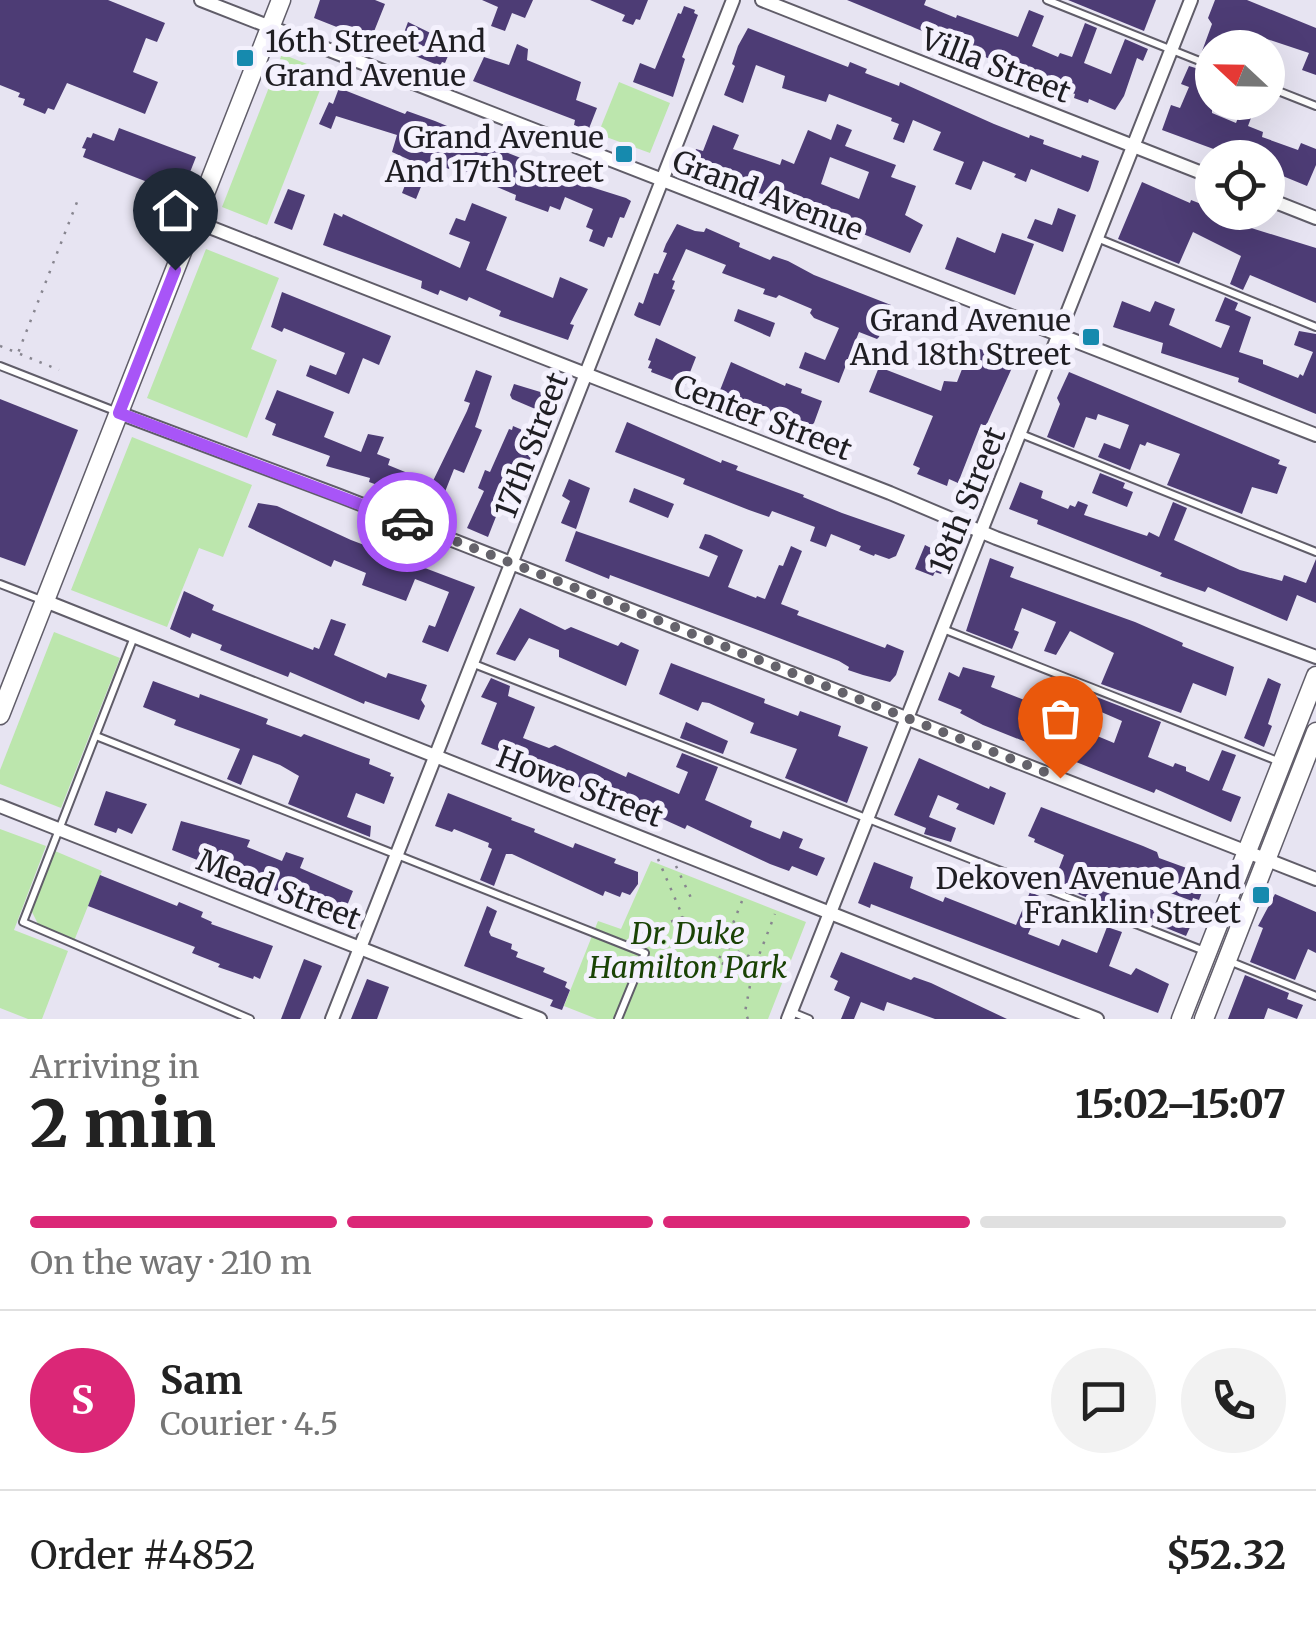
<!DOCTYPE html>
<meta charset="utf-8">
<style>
:root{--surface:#fff;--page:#f2f2f2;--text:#222;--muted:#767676;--line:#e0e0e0;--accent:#db2777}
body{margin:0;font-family:Merriweather,serif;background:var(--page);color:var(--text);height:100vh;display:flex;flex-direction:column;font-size:38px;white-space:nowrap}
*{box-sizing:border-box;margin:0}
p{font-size:32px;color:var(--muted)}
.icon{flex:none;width:55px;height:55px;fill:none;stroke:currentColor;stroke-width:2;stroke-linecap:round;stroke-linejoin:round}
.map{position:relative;height:1019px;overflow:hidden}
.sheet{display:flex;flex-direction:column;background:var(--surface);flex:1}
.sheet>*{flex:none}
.needle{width:65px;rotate:292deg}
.tools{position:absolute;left:1195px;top:30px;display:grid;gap:20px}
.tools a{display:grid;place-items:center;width:90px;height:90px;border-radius:50%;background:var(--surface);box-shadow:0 10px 40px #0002;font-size:50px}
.pin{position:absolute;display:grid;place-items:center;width:85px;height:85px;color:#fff;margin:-102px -42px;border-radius:50% 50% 50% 0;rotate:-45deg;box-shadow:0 0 10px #0007}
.pin .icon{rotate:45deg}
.courier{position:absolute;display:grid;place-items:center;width:100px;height:100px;margin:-50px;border:8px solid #a855f7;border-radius:50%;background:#fff;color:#222;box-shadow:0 2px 12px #0007}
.headline em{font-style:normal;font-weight:800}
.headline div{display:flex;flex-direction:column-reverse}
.headline{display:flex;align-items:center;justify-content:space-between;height:170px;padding:0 30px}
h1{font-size:65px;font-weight:800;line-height:75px}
.bar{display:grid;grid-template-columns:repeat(4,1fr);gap:15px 10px;align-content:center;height:120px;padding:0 30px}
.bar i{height:12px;border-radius:8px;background:var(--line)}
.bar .current{background:var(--accent)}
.bar p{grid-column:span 4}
.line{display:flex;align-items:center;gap:25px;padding:0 30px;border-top:2px solid var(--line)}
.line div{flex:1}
.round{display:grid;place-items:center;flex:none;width:105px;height:105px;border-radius:52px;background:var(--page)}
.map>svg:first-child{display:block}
.green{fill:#bce6ad}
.building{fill:#4d3c75;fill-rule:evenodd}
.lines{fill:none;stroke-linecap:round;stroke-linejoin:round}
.lane-casing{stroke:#605d69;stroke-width:10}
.street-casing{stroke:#605d69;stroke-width:16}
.secondary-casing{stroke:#605d69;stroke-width:21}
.path{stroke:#87858f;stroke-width:2.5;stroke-dasharray:2.5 8;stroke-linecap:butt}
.lane{stroke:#fff;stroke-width:6}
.street{stroke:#fff;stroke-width:12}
.secondary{stroke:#fff;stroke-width:18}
.done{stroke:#65636b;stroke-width:10;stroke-dasharray:0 18}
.route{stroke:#a855f7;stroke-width:12}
.poi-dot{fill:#168aae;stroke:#f4f1fd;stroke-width:4}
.labels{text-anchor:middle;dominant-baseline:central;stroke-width:10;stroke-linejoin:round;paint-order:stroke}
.poi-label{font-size:30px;fill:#1f1e23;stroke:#f4f1fd;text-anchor:end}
.street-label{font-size:30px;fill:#1f1e23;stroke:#f4f1fd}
.park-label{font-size:30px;font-style:italic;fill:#1a4305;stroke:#f4f1fd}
</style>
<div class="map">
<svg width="1316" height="1019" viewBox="0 0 1316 1019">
<rect width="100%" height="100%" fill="#e7e4f2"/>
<g class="green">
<path d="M282 54 327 72 267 225 222 207Z"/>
<path d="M619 82 670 103 650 153 598 134Z"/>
<path d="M206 249 279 278 251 349 277 360 247 438 147 398Z"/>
<path d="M132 437 252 485 223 557 199 548 167 627 71 590Z"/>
<path d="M54 632 120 658 61 808 0 784V770Z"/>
<path d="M0 829 46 846 14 930 68 951 42 1019H28L0 1008Z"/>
<path d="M55 851 102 871 74 941 38 924 31 910Z"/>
<path d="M651 861 806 922 768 1019H597L564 1006 598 921 621 929Z"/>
</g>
<g class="building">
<path d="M0 0H108L165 23 157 42 146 38 133 72 158 82 145 114 67 83 54 110 48 108 45 114 23 105 25 99 18 97 20 93 0 85Z"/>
<path d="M320 0H375L385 4 373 34 364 31 362 37 314 18Z"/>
<path d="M482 0H533L525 18 512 13 505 31 491 26 498 7Z"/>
<path d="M590 0H648L640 20 636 19 633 25 622 21 625 15Z"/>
<path d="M847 0H926L924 5 956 18 957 15 1018 37 1029 10 1044 16 1032 46 1058 57 1060 53 1072 57 1085 23 1097 28 1084 63 1111 74 1125 39 1148 49 1143 61 1137 58 1124 96 1115 110 1089 99 1088 103 1074 98 1075 94Z"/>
<path d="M1068 0H1156L1144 31Z"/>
<path d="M1215 0H1247L1316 28V75L1302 70 1309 53 1246 32 1239 48H1212V59L1201 54 1212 24 1208 18Z"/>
<path d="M684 6 695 10 694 13 698 15 682 57 685 59 673 97 633 82 640 63 655 69 678 13 681 14Z"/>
<path d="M408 22 453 44 445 63 442 62 440 66 398 49Z"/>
<path d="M748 28 848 67 850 62 867 69 865 73 899 86 900 82 994 124 1029 138 1030 135 1044 140 1043 144 1081 158 1082 155 1099 161 1090 189 1088 192 1031 169 1026 182 1014 177 1016 174 983 161 971 190 955 184 964 162 933 150 941 132 913 120 904 143 893 139 899 124 891 121 892 118 829 94 826 102 782 88 785 76 756 65 743 103 724 95 735 66 732 64 738 46Z"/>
<path d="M517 44 528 49 527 60 581 82 576 100 597 108 588 131 574 125 575 120 473 81 484 57 509 65Z"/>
<path d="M1189 66 1212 73V113L1236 123 1244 102H1257L1248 126 1263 132 1262 137 1298 150 1301 143 1316 149V165L1307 186 1268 170V158H1238L1162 130 1171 105 1180 108 1189 87 1181 84Z"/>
<path d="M339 88 405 114 407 111 435 121 447 126 446 129 531 162 532 160 571 173 569 180 626 198 631 201 624 218 620 217 612 238 608 237 604 247 589 241 593 230 586 227 593 209 565 197 560 210 550 206 548 212 515 200 516 195 497 187 498 184 450 165 449 169 431 162 416 199 402 193 414 162 392 152 397 135 336 116 331 129 319 124 329 102 333 104Z"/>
<path d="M837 124 852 130 845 146 896 165 891 177 916 186 905 215 923 225 910 253 784 202 740 186 738 192 686 172 696 149 703 151 713 125 739 135 733 149 780 165 782 159 794 164 808 130 831 140ZM830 157 869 172 859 199 821 184Z"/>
<path d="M119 128 196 157 181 195 83 157 86 149 82 148 87 137 91 138 93 133 114 141Z"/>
<path d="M1142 182 1190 203 1191 200 1209 207 1208 210 1248 227 1316 248V303L1250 275 1243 290 1230 284 1241 256 1193 232 1179 264 1118 239Z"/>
<path d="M288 189 305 195 292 230 274 223Z"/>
<path d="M472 203 507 217 486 270 553 298 560 277 588 289 570 324 574 325 568 340 499 316 501 311 469 297 467 301 440 290 438 295 421 288 422 281 323 245 334 213 342 217 343 214 460 268 470 242 449 234 456 218 465 221Z"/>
<path d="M1058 208 1076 215 1063 252 1027 238 1035 219 1052 225Z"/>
<path d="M677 224 695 231 704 232 706 228 740 243 739 247 770 260 773 256 788 261 814 275 891 305 879 337 877 339 859 332 839 383 799 368 805 352 825 360 839 328 814 318 810 313 812 309 779 295 776 298 763 294 765 289 722 273 726 265 686 249 672 280 675 281 672 289 675 290 660 326 637 317 634 315 639 302 643 304 654 273 658 274 667 253 663 252 666 244Z"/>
<path d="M1002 233 1034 244 1015 295 945 269 957 237 995 253Z"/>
<path d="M282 292 391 336 379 365 363 358 349 394 306 376 310 365 336 375 345 353 284 328 282 332 271 327Z"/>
<path d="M1225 297 1238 303 1235 310 1251 317 1239 352 1263 360V364L1298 378 1300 374 1303 376 1313 352 1294 345 1299 331 1316 334V414L1238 382 1239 378 1161 353 1163 343 1113 327 1122 301 1150 312 1155 301 1175 309 1169 325 1221 348 1230 326 1215 321Z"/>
<path d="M738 309 775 323 770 337 734 321Z"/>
<path d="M656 338 696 357 685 385 651 372 652 369 648 368 651 361 648 360Z"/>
<path d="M971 346 1015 361 986 426 981 424 958 483 949 479 947 486 917 474 920 468 913 465 933 416 869 392 879 367 941 391 944 381 957 382Z"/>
<path d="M731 362 785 386 786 383 802 389 801 393 822 401 814 423 807 429 735 401 733 405 717 398Z"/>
<path d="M476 370 492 376 475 427 482 430 464 473 454 469 439 507 369 482 370 478 326 466 330 456 272 435 276 424 265 419 277 390 334 412 324 437 361 452 368 434 384 437 377 454 390 459 388 465 432 483 467 411 470 403 464 401Z"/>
<path d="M1069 372 1280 460 1278 464 1287 467 1277 494 1252 487 1242 514 1167 485 1180 454 1147 442 1145 446 1140 444 1130 470 1098 457 1104 443 1120 449 1129 425 1098 414 1096 420 1086 417 1074 448 1047 437 1060 404 1057 398Z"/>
<path d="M514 384 547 394 540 411 512 399 510 395Z"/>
<path d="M0 399 78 430 25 566 0 557Z"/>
<path d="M627 422 721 463 722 460 738 466 736 470 804 495 803 497 842 513 905 535 896 556 889 559 875 554 874 556 859 550 861 546 831 534 826 547 810 541 815 527 772 511 769 517 749 510 683 484 685 479 615 452Z"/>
<path d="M513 426 539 437 529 462 519 458 488 537 467 528 484 491 478 488 485 470 490 472 509 429 512 430Z"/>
<path d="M1100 473 1125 483 1123 488 1133 492 1127 507 1092 493Z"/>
<path d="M569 479 590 488 576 529 561 523 570 501 562 496Z"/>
<path d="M1020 482 1043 491 1041 498 1068 509 1070 505 1075 507 1078 501 1088 505 1084 515 1147 536 1149 532 1159 537 1173 502 1187 508 1174 540 1240 570 1282 581 1284 575 1306 583 1316 559V603L1297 595 1287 621 1208 587 1205 592 1160 576 1162 573 1037 524 1038 520 1009 509Z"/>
<path d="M634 488 674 504 668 518 629 502Z"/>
<path d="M258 503 277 506 351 540 475 587 448 652 422 642 429 625 435 627 449 592 415 579 406 601 362 585 366 573 334 560 331 567 248 527Z"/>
<path d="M576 531 709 577 718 556 699 548 705 534 710 535 743 550 728 587 756 598 757 596 765 599 779 565 783 566 791 546 802 551 781 604 799 611 797 615 885 648 887 644 904 651 896 675 890 682 863 675 848 670 849 667 839 661 758 630 610 575 609 579 565 561Z"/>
<path d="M933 543 945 547 940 560 946 563 941 574 935 572 933 576 915 569 925 545 931 548Z"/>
<path d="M990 558 1014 567 1010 577 1135 622 1183 643 1182 646 1234 667 1226 696 1193 683 1181 713 1101 684 1114 653 1070 631 1056 655 1044 651 1056 622 1022 608 1014 630 1019 632 1012 649 966 631Z"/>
<path d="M184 591 214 605 212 610 313 650 314 647 319 649 331 619 346 624 334 655 386 678 388 673 427 685 421 700 425 706 419 720 365 701 364 704 290 672 288 677 220 650 222 645 192 633 190 638 170 629Z"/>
<path d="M520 608 565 630 571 627 618 646 621 642 639 650 626 686 559 657V650L529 638 515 661 496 654Z"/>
<path d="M671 663 765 699 764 703 798 716 800 711 841 726 838 736 868 747 847 803 785 778 797 749 750 733 754 723 709 703 702 702 698 711 659 694Z"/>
<path d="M963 667 995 676 991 687 1027 701 1029 697 1040 702 1038 707 1064 718 1076 689 1161 722 1148 757 1173 767 1175 763 1186 767V771L1209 781 1222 750 1236 755 1222 790 1241 797 1231 822 1156 789 1154 793 983 725 960 713 962 710 938 700 949 672 959 677ZM1099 711 1122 721 1114 743 1090 733Z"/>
<path d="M491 678 510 686 508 696 535 707 523 738 549 748 555 745 626 777 628 772 679 794 688 772 676 767 682 753 718 767 705 800 752 821 750 827 780 839 783 831 803 839 799 848 825 858 817 876 792 866 789 871 770 864 687 825 685 829 607 794 606 798 540 772 541 768 481 744 497 703 481 697Z"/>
<path d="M1268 678 1281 684 1268 724 1272 726 1264 747 1244 738Z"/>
<path d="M153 681 199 698 200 694 252 713 268 719 266 724 301 737 304 734 356 754 370 759 369 764 391 773 390 776 394 777 384 804 356 793 347 817 371 826 370 837 288 804 299 776 280 765 253 755 241 785 227 779 240 749 174 725 176 720 143 707Z"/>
<path d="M686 722 728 741 723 754 680 738Z"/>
<path d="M919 758 989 789 990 786 1006 793 994 825 956 809 959 804 938 795 929 817 956 828 951 842 924 834 926 828 894 815Z"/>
<path d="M106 791 147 804 132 834 118 828 116 833 94 825Z"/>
<path d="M448 793 512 818 511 820 535 829 534 832 573 848 575 843 616 859 614 863 638 872V884L630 895 622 892 620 897 605 891 603 896 512 854H506L494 886 480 880 492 849 488 847 489 843 454 829 452 832 435 826Z"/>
<path d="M1041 807 1143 846 1157 852 1159 858 1203 874 1208 877 1199 900 1193 898 1192 901 1157 888 1158 884 1125 870 1123 875 1105 867 1096 889 1117 896 1113 908 1053 884 1064 855 1034 842 1035 839 1028 836Z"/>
<path d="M181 821 250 840 247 847 282 861 286 852 304 858 300 868 353 891 344 913 339 911 338 915 291 897 172 850Z"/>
<path d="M874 862 913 877 910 888 943 902 945 897 1016 925 1030 892 1044 898 1028 934 1059 946 1062 939 1097 953 1107 927 1122 932 1109 966 1131 975 1136 968 1169 984 1158 1013 871 904 870 908 858 903Z"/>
<path d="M100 875 177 906 179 902 203 912 201 917 212 922 211 924 273 946 260 979 254 976 253 979 218 967 220 964 192 953 195 947 88 906Z"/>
<path d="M1275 894 1316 912V953L1308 949 1295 980 1250 962 1263 928 1258 926Z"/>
<path d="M487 906 497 911 489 932 491 936 512 944 511 949 518 952 516 957 545 968 543 972 567 982 565 987 570 990 562 1010 550 1006 553 1000 464 966Z"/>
<path d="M1148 908 1191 925 1186 936 1144 919Z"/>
<path d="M841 952 911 980 914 977 931 983 1007 1019H935L887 1002 884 1011 861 1002 854 1019H841L850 997 834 990 838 981 830 977Z"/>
<path d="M304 959 322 966 300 1019H281Z"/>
<path d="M1245 975 1289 993 1287 999 1303 1005 1297 1019 1268 1008 1264 1019H1228Z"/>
<path d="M367 979 389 987 377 1019H351Z"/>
</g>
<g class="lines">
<g class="lane-casing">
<g id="lane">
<path d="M1047 0 1212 66"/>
<path d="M1268 87 1316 106"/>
<path d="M1097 238 1316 327"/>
<path d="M0 366 115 411"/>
<path d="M1021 434 1316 552"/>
<path d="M0 584 44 601"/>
<path d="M943 629 1280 762"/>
<path d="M134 637 23 922 250 1019"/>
<path d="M474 664 1207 952"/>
<path d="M96 736 645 953 618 1019"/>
<path d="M1229 961 1316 996"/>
<path d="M792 1012 809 1019"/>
</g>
</g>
<g class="street-casing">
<g id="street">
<path d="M201 0 1316 435"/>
<path d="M762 0 1212 177"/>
<path d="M1268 199 1316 218"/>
<path d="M194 221 890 493 996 538 1316 657"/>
<path d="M119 413 340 496 1316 879"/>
<path d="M45 601 1097 1019"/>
<path d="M0 806 540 1019"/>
<path d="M332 1019 733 0"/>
<path d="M788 1019 1191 0"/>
</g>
</g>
<g class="secondary-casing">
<g id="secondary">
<path d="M0 715 281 0"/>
<path d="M1181 1019 1316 676"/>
<path d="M1204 1019 1316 732"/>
</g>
</g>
<g class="path">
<path d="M0 346 18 353 79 197"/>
<path d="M20 354 59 370"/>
<path d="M676 866 692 900"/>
<path d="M742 901 724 946 786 971"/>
<path d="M632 937 683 917 658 859"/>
<path d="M724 946 718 962 752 973 775 914"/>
<path d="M748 1019 745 1012 752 975"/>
</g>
<use href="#lane" class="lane"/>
<use href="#street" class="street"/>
<use href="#secondary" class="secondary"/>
</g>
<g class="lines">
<path class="done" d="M407 522 1060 778"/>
<path class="route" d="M175 270 119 413 407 522"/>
</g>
<g class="poi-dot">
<rect x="235" y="48" width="20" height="20" rx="5"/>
<rect x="614" y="144" width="20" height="20" rx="5"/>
<rect x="1081" y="327" width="20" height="20" rx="5"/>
<rect x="1251" y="885" width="20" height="20" rx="5"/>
</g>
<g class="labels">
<g class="poi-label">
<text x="265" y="41" text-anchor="start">16th Street And<tspan x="265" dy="34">Grand Avenue</tspan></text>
<text x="604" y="137">Grand Avenue<tspan x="604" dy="34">And 17th Street</tspan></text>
<text x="1071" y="320">Grand Avenue<tspan x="1071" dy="34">And 18th Street</tspan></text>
<text x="1241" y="878">Dekoven Avenue And<tspan x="1241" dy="34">Franklin Street</tspan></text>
</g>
<g class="street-label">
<text transform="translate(996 65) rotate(21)">Villa Street</text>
<text transform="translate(768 195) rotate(21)">Grand Avenue</text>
<text transform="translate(763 417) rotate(21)">Center Street</text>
<text transform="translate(531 445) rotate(-69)">17th Street</text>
<text transform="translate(967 500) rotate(-68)">18th Street</text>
<text transform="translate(580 786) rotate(21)">Howe Street</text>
<text transform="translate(279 889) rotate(21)">Mead Street</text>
</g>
<g class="park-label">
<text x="688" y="933">Dr. Duke<tspan x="688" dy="34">Hamilton Park</tspan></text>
</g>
</g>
</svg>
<div class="tools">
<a><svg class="needle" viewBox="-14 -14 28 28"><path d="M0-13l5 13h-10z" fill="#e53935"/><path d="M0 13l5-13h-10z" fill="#767676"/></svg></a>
<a><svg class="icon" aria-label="locate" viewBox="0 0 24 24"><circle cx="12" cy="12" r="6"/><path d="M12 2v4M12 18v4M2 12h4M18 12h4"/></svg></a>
</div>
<div class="pin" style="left:1060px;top:778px;background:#ea580c"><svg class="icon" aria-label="bag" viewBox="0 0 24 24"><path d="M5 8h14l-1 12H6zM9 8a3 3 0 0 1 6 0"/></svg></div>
<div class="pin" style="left:175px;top:270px;background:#1f2937"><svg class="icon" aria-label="home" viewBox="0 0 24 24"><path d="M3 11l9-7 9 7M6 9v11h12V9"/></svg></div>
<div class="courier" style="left:407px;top:522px"><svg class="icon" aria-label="car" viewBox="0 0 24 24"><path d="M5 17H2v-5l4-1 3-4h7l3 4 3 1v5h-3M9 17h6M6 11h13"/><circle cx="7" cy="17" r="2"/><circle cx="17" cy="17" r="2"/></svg></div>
</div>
<section class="sheet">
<div class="headline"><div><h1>2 min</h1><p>Arriving in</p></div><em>15:02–15:07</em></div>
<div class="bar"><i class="current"></i><i class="current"></i><i class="current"></i><i></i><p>On the way · 210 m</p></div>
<div class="line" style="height:180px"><b class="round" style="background:var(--accent);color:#fff">S</b><div><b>Sam</b><p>Courier · 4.5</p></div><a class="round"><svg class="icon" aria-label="chat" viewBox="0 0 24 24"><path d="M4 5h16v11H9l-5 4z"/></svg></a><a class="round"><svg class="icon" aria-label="phone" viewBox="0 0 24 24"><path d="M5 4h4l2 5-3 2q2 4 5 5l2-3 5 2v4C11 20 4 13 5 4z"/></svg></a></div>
<div class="line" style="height:130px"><div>Order #4852</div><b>$52.32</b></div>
</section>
